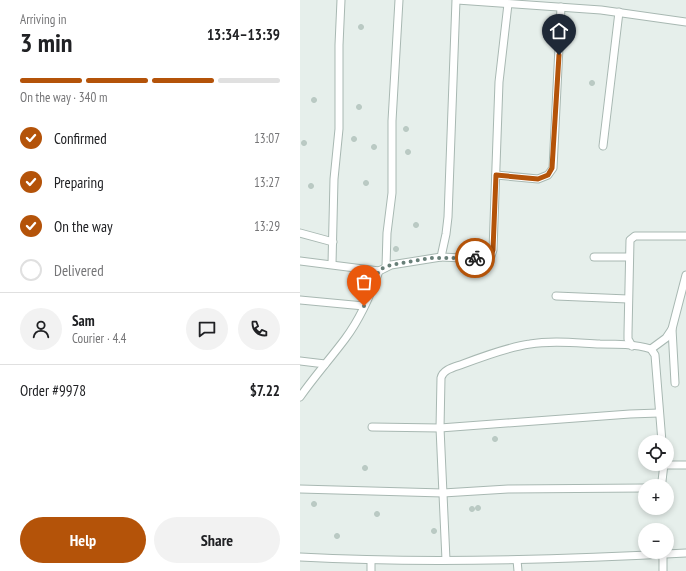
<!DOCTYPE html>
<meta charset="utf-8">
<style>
:root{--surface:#fff;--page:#f2f2f2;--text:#202124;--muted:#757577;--line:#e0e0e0;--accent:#b45309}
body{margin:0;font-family:"PT Sans Narrow",sans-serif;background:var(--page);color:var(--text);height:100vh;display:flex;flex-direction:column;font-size:15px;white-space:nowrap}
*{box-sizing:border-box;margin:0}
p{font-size:13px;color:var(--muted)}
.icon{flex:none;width:22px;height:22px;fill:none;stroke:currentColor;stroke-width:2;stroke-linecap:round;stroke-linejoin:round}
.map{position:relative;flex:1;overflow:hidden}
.sheet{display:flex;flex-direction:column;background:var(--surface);width:300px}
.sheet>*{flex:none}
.fabs{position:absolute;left:338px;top:435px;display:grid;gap:8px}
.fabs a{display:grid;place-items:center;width:36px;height:36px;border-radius:50%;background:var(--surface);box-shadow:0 2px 6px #0003;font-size:20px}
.pin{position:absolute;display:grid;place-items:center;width:34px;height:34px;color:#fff;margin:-41px -17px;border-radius:50% 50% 50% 0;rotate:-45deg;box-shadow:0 0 4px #0007}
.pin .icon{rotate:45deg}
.courier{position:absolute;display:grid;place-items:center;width:40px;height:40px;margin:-20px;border:3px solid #b45309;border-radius:50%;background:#fff;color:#222;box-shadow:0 1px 5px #0007}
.overview em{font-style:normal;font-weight:700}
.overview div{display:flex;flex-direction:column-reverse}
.overview{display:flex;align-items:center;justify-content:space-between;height:68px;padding:0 20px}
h1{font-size:26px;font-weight:700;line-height:30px}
.bar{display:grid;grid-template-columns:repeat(4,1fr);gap:6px 4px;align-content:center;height:48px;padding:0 20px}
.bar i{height:5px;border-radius:3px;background:var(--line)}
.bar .selected{background:var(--accent)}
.bar p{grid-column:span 4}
.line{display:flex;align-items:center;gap:10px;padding:0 20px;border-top:1px solid var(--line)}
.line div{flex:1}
.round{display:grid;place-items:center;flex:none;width:42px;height:42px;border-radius:21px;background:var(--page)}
ol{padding:0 20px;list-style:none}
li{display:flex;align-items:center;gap:12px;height:44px}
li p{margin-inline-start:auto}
li .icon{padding:4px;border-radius:50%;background:var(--accent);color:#fff;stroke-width:4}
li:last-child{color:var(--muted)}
li i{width:22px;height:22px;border:2px solid var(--line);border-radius:50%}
.cta{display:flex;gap:8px;margin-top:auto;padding:8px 20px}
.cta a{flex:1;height:46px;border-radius:24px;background:var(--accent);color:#fff;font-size:16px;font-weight:700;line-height:46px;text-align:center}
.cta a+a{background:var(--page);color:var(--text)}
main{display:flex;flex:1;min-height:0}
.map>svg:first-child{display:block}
.building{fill:#bbcac4;stroke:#b8c9c2}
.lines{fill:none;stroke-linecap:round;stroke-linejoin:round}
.minor-casing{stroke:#a8b8b2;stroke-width:9}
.minor{stroke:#fff;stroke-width:7}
.done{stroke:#687f78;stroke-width:4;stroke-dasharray:0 7.2}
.route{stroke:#b45309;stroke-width:5}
</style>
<main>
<section class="sheet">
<div class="overview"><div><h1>3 min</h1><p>Arriving in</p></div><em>13:34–13:39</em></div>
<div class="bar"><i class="selected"></i><i class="selected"></i><i class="selected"></i><i></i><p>On the way · 340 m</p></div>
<ol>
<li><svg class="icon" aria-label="check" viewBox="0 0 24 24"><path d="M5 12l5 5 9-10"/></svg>Confirmed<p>13:07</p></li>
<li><svg class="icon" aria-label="check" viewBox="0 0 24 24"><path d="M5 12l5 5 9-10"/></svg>Preparing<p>13:27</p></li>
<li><svg class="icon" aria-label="check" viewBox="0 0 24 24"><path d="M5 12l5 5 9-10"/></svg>On the way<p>13:29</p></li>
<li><i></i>Delivered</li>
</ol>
<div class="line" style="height:72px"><a class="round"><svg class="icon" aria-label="person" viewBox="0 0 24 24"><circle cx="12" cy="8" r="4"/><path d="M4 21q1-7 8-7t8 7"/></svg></a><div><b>Sam</b><p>Courier · 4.4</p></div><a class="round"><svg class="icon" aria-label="chat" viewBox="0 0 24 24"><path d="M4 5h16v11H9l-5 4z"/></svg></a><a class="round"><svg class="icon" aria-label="phone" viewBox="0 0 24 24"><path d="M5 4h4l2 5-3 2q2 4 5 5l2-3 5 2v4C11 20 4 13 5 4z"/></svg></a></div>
<div class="line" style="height:52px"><div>Order #9978</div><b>$7.22</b></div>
<div class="cta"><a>Help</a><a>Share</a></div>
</section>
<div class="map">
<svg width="386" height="571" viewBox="0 0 386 571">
<rect width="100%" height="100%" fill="#e6efeb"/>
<g class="building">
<circle cx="61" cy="27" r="2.5"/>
<circle cx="292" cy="83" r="2.5"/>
<circle cx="14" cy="100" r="2.5"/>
<circle cx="59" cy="107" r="2.5"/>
<circle cx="106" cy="129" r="2.5"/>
<circle cx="54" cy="139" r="2.5"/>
<circle cx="4" cy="143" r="2.5"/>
<circle cx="74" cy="147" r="2.5"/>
<circle cx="108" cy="152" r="2.5"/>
<circle cx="66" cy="183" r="2.5"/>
<circle cx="11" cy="186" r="2.5"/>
<circle cx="116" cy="225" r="2.5"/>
<circle cx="96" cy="249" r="2.5"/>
<circle cx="195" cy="439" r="2.5"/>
<circle cx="65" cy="468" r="2.5"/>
<circle cx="14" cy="504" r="2.5"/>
<circle cx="178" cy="508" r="2.5"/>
<circle cx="172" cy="509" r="2.5"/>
<circle cx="77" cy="514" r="2.5"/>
<circle cx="134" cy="531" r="2.5"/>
<circle cx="37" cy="536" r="2.5"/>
</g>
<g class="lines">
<g class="minor-casing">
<g id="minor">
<path d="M157 0 301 10 386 22"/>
<path d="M303 146 319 12"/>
<path d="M196 175 238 179 248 175 253 168 261 7"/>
<path d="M0 233 33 242"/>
<path d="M141 257 185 259 191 256 193 250 199 82 208 4"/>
<path d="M294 257H328"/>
<path d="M0 261 79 271"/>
<path d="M32 264 34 179 39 129V45L41 0"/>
<path d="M86 267 87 233 92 193V121L99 0"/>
<path d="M256 296 328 299"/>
<path d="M0 300 64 306"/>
<path d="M372 329 375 383"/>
<path d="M332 346 328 339V333L330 240 335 236H386"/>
<path d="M351 349 366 338 372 329 386 275"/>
<path d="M0 361 25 364"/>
<path d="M0 397C14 377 30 359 45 339 60 319 71 294 79 271L91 265 141 257 146 234 148 217 156 0"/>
<path d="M72 427 140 428 330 414 359 413"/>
<path d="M364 465H386"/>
<path d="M359 486 362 481 364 464"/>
<path d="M0 489 143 493 208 489 345 488"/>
<path d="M0 557C129 564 258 560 386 553"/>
<path d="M146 560 140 428 141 378C143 369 155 367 163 364 184 356 208 347 230 344 252 340 277 343 300 344 317 344 335 344 351 349L355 355 362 442"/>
<path d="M217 560 218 571"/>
<path d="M71 561V571"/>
<path d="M363 571V554"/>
</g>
</g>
<use href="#minor" class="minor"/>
</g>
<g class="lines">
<path class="done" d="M64 306 71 292 79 270 83 268 91 265 131 258H175"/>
<path class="route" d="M175 258C184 259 190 260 193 250L196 175 238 179 248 175 252 168 259 55"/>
</g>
</svg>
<div class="fabs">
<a><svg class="icon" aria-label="locate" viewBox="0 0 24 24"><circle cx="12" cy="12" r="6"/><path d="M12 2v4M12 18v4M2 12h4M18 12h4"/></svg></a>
<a>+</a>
<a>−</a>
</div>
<div class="pin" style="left:64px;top:306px;background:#ea580c"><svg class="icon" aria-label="bag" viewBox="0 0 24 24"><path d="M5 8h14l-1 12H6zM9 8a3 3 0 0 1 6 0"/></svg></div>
<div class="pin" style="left:259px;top:55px;background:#1f2937"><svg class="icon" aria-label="home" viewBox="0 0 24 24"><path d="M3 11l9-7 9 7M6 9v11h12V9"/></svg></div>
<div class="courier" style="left:175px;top:258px"><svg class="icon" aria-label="bike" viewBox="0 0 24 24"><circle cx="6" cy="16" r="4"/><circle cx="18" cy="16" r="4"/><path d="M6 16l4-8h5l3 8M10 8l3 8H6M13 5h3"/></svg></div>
</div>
</main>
